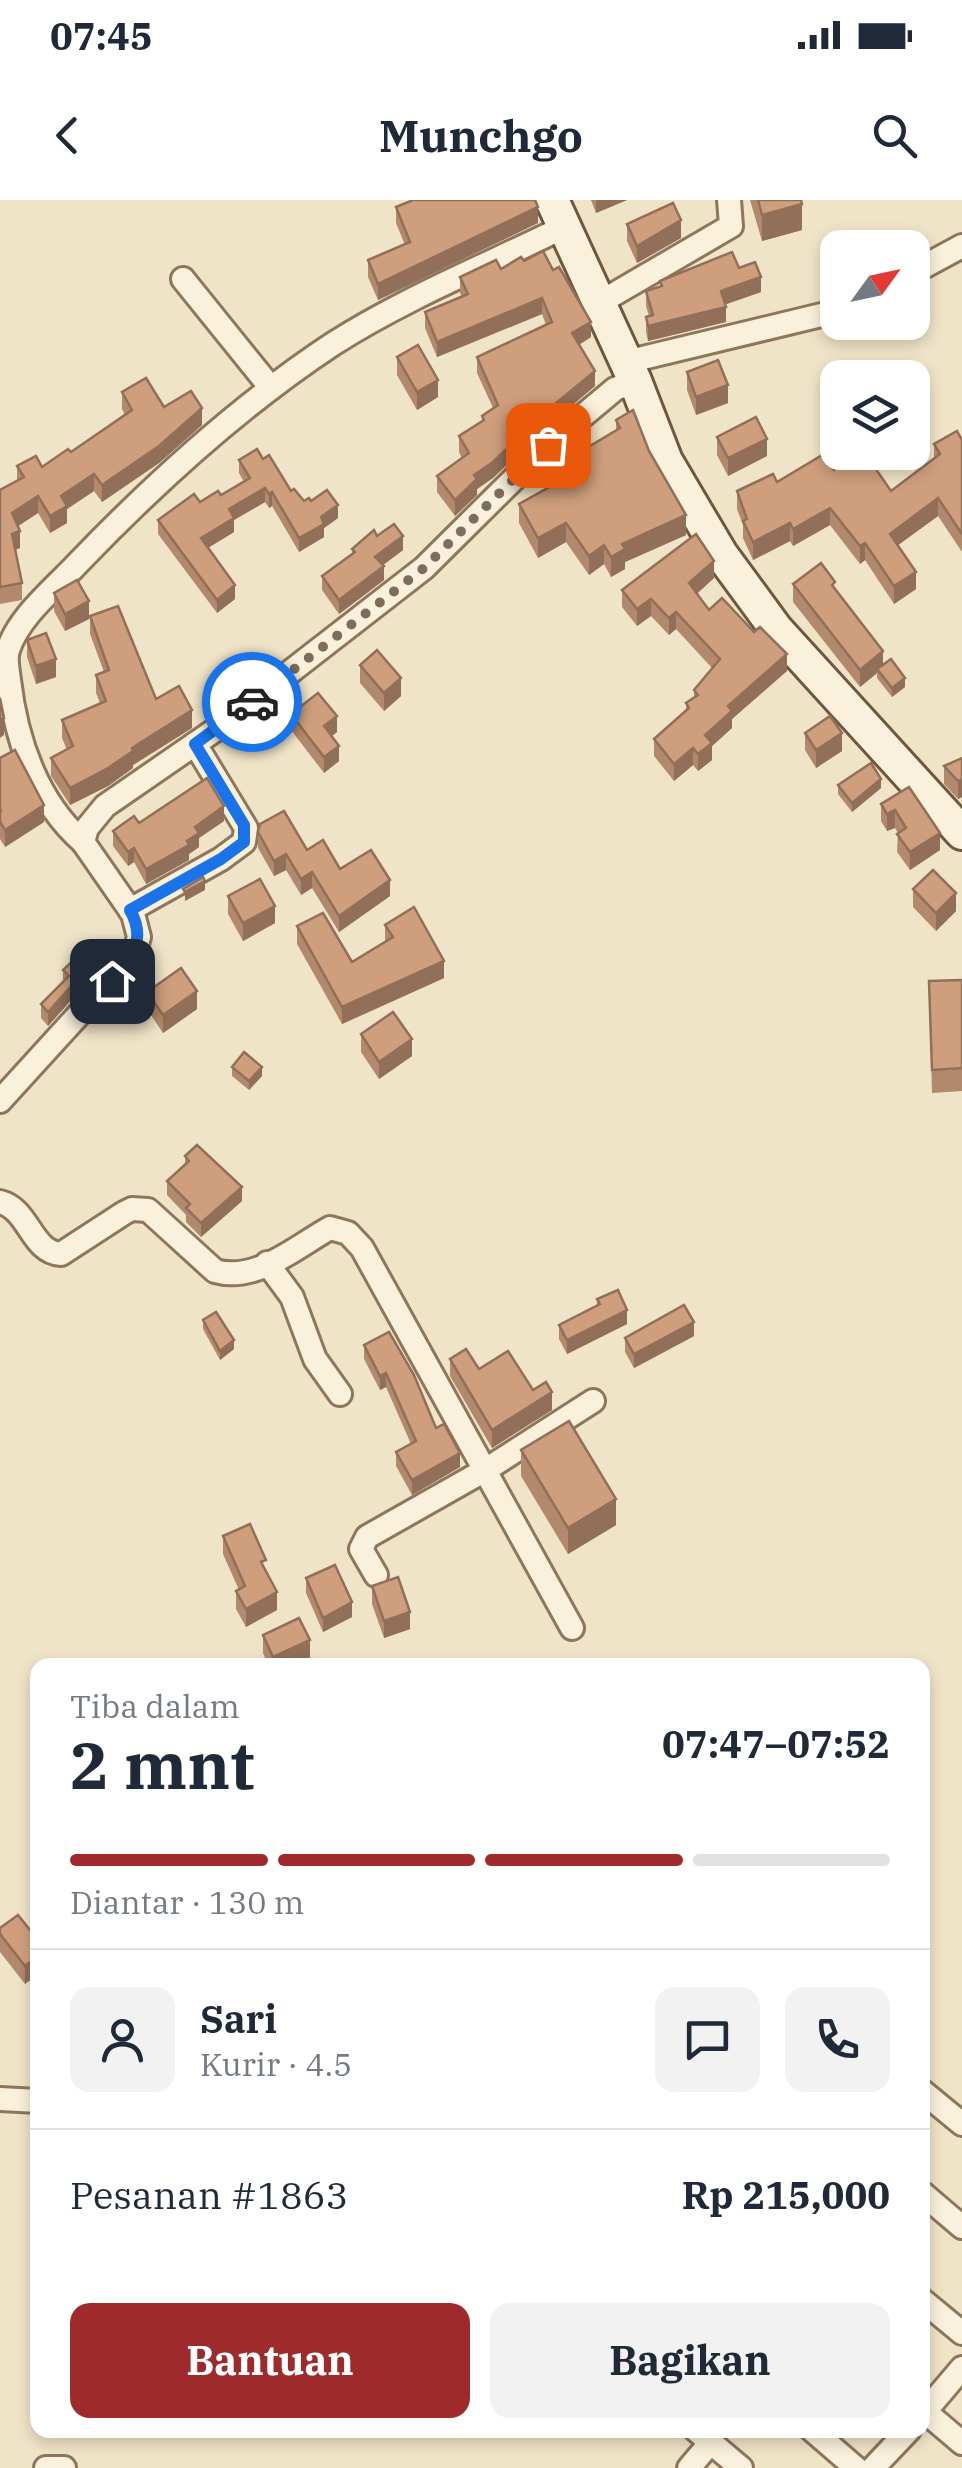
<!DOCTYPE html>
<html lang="id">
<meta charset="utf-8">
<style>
:root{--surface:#fff;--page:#f2f2f3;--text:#1f2937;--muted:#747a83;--line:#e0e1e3;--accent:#9e2a2b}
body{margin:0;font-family:"IBM Plex Serif",serif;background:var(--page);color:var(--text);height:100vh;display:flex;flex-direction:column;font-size:38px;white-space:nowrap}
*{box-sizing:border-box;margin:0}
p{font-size:32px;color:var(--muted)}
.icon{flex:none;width:55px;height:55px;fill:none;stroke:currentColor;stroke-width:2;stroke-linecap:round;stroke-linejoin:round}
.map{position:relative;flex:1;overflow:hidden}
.panel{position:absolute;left:30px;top:1458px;width:900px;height:780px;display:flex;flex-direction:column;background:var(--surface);border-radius:20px;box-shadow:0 5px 15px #0003}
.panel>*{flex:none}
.needle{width:65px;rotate:57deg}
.controls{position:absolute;left:820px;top:30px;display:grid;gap:20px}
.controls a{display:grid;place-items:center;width:110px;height:110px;border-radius:20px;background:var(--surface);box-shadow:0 5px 15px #0003;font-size:50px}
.pin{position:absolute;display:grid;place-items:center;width:85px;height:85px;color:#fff;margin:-42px;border-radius:20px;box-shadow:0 5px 15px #0006}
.courier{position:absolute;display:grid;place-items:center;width:100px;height:100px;margin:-50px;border:8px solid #1a73e8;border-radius:50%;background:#fff;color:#222;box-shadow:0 2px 12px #0007}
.head em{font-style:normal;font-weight:700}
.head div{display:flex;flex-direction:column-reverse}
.head{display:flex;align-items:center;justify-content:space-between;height:170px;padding:0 40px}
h1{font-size:65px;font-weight:700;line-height:75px}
.bar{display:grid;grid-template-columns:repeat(4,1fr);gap:15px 10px;align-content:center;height:120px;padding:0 40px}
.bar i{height:12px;border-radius:8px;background:var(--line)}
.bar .current{background:var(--accent)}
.bar p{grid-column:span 4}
.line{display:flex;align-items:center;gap:25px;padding:0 40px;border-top:2px solid var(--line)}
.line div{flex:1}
.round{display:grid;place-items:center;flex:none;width:105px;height:105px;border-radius:20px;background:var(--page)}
.button{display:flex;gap:20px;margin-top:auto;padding:20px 40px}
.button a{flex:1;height:115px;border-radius:20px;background:var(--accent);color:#fff;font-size:40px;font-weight:700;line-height:115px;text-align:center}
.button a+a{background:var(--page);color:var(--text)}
.status{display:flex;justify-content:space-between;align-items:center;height:70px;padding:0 50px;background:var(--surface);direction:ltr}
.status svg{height:28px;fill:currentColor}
header{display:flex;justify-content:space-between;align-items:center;height:130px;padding:0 40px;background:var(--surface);font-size:45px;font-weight:700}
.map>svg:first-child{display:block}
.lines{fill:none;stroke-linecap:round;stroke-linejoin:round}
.street-casing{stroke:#8d765c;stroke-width:28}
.secondary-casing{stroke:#6f573f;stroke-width:38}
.street{stroke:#faf1dc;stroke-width:22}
.secondary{stroke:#faf1dc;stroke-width:32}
.wall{fill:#b2896c}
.shaded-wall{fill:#916f58}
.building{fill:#cf9f7d;stroke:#916f58;stroke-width:2.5}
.done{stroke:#7c6e5b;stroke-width:10;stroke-dasharray:0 18}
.route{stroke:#1a73e8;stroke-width:12}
</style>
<div class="status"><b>07:45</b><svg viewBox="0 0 49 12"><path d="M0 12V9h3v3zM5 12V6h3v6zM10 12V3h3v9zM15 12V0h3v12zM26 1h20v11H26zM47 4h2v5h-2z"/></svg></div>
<header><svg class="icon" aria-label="back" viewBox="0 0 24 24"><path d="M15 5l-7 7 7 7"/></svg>Munchgo<svg class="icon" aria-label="search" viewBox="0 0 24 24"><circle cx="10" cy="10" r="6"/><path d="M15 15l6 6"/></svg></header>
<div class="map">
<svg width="962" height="2268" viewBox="0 0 962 2268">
<rect width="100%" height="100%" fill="#f0e4c8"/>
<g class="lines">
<g class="street-casing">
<g id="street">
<path d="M912 73 962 46"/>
<path d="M183 79 271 188"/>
<path d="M599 103 731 26 729 0"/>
<path d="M626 162 838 111"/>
<path d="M83 642C37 602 16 540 9 480 8 471 5 459 8 450 19 416 55 388 79 362 154 284 242 204 333 144 405 98 487 65 564 27"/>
<path d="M130 710 221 659 244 642 246 628 195 544"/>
<path d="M0 901 134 754 139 737 133 714 83 642 87 628 105 606 218 528 424 368 548 245 615 189 635 181"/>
<path d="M0 1002C29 1009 31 1052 61 1054L124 1013 132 1009 148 1010 215 1071C256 1083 296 1047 330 1028L348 1033 362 1048 572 1428"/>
<path d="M267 1063 292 1097 315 1159 340 1194"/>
<path d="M376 1375 361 1349 367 1337 487 1269 593 1201"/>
<path d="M922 1891 962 1924"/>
<path d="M0 1899 38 1901"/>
<path d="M922 1993 962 2027"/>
<path d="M922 2100 962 2133"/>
<path d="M922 2209 962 2243"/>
<path d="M922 2215 962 2168"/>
<path d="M696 2230 741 2268"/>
<path d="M812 2230 856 2268"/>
<path d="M46 2268H64"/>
<path d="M689 2268 711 2242"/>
<path d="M873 2268 909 2230"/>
</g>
</g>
<g class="secondary-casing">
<path id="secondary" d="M552 0 635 181 666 261 721 354 776 429 962 633"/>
</g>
<use href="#street" class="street"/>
<use href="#secondary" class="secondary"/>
</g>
<g class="wall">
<path d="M591 0H627L596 13Z"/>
<path d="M750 0H801L802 30 762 41Z"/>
<path d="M396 7 538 23 378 100 368 77V60L405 45 396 23Z"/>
<path d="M627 24 681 38 637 63 627 41Z"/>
<path d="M524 61 591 137 579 145 595 186 538 234 493 278 477 289V295L455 316 437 292V276L462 258 459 252V236L482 221V216L493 208 477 173V157L546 125 542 114 437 157 425 128V112L462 97 460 93V77L501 69Z"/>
<path d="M739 68 761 92 726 104V122L648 141 646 132V117L649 116 646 106V91L660 86V81Z"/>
<path d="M397 157 438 197 417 210 397 175Z"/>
<path d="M687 172 728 203 696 215 687 190Z"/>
<path d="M122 192 164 207 202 225 159 263 102 302 94 291 67 309V323L50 333 38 313 18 326 20 348 15 350 22 383V400L0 404V290L17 281V266L42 267 71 252 125 215 122 209Z"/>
<path d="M616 220 649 251 686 335 625 362V369L611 377 604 364 589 375 566 342 538 358 519 323V304L570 276V258L616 231Z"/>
<path d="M717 237 767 256 728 276 717 255Z"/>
<path d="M962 240V352L938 316 898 345 916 389 894 404 865 360 860 364 830 325 793 346 790 341 753 360 743 338V325L737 309V291L834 270 891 291 934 259V244Z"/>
<path d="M263 259 291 291 304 301H311L338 318 324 328V337L299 352 272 306 269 308 265 302 234 320V332L208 348 235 399 217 413 158 334V320L200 302 221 295 244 282 239 273V260Z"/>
<path d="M377 336 403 350 383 365 384 380 339 414 322 390V376L352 354V349Z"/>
<path d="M714 378 697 394 709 410 787 471 732 519V528L712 546V560L698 571 693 565 674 581 654 556V539L686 512V503L694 498V490L712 468 676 429 669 435 651 416 637 426 622 407V390Z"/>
<path d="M793 384 835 389 883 465 905 487 892 497 877 478V473L860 487 793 402Z"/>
<path d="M54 393 89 419 65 431 54 411Z"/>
<path d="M90 416 156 499 192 528 133 565V568L108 586 70 605 51 576V558L67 550 62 538V520L100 503 96 493V475L104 472 90 434Z"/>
<path d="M27 440 56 477 36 484 27 457Z"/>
<path d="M360 465 401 496 384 511 360 483Z"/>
<path d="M235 496 212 513 207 506V497Z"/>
<path d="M291 514 337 532 332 536 339 561 324 573 291 530Z"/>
<path d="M805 533 842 551 816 568 805 550Z"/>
<path d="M0 558 44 622 5 647 0 639Z"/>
<path d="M962 558V597L958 599 944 584V566Z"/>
<path d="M838 585 881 588 852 612 838 594Z"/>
<path d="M909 587 940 650 910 670 897 652 898 633 895 628 887 631 881 621V604Z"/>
<path d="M224 621 199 638V647L189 654V660L146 684 134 662 128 666 113 646V631L139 623Z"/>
<path d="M258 632 307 650 390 696 339 732 312 688 301 695 286 670 274 676 258 648Z"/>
<path d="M913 689 956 711 936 731 913 707Z"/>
<path d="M228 696 275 723 243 741 228 714Z"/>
<path d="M385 725 444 778 342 824 297 744V726L352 762 385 742Z"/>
<path d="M63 770 90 779 48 826 41 818V804L63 782Z"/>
<path d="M962 780V891L932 893 929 781Z"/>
<path d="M147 792 197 809 163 833 147 809Z"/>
<path d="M361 834 412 856 379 879 361 852Z"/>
<path d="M232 867 262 876 249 890 232 876Z"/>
<path d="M185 956 242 1001 201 1037 186 1022V1015L167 995V981L185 964Z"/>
<path d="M597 1099 627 1124 567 1154 559 1139V1125L597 1106Z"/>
<path d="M203 1120 234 1149 220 1160 203 1129Z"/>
<path d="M694 1136 634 1168 625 1152V1138Z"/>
<path d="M364 1145 436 1228 460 1267 412 1295 396 1266V1252L411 1244 386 1187 380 1190 364 1159Z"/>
<path d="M450 1159 533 1190 552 1210 492 1248 450 1176Z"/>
<path d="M521 1250 616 1325 568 1354 521 1276Z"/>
<path d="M223 1336 266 1371 277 1410 246 1427 236 1409V1391L239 1390 223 1354Z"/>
<path d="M306 1378 352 1417 323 1432 306 1393Z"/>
<path d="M372 1386 410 1429 384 1438 372 1404Z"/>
<path d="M263 1435 310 1458 295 1465H268L263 1453Z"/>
<path d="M0 1728 38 1740V1774L25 1784 0 1752Z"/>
</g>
<g class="shaded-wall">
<path d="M596 0H627L596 13Z"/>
<path d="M802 4V30L762 41V15Z"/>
<path d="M538 7V23L378 100V84Z"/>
<path d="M681 20V38L637 63V46Z"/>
<path d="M761 77V92L721 106V91Z"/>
<path d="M542 98V114L437 157V142Z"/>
<path d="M726 107V122L648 141V126Z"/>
<path d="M591 122V137L572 149V133Z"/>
<path d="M595 171V186L538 234 493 278 477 289V295L455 316V300L474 275Z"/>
<path d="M438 180V197L417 210V192Z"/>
<path d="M728 185V203L696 215V197Z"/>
<path d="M202 208V225L159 263 102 302V285Z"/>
<path d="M767 239V256L728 276V258Z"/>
<path d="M94 274V291L67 309V323L50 333V316L61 296Z"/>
<path d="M265 288V302L234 320V332L201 352V338L229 309Z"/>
<path d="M272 292V306L269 308V294Z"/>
<path d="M38 296V313L12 330V313Z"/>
<path d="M938 298V316L890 351V334Z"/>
<path d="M338 305V318L324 328V337L299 352V338L321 317Z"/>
<path d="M830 308V325L793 346V329Z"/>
<path d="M686 315V335L625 362V369L611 377V357L622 344Z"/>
<path d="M566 323V342L538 358V338Z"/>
<path d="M790 323V341L753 360V342Z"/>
<path d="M20 331V348L12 351V334Z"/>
<path d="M403 336V350L375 371V357Z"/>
<path d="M865 343V360L860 364V346Z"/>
<path d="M604 345V364L589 375V356Z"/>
<path d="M714 361V378L689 400V383Z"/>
<path d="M384 366V380L339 414V400Z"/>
<path d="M916 372V389L894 404V386Z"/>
<path d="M235 385V399L217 413V400Z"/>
<path d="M651 399V416L637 426V409Z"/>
<path d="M89 401V419L65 431V414Z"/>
<path d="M676 412V429L669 435V418Z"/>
<path d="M883 451V469H877V473L860 487V470Z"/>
<path d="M787 454V471L732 519V528L712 546V560L698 571V554L705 535 728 506Z"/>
<path d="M56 459V477L36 484V466Z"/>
<path d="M401 478V496L384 511V493Z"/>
<path d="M905 478V487L892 497V488Z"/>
<path d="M235 487V496L212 513V504Z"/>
<path d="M192 510V528L133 565V568L108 586 70 605V588Z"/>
<path d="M337 516V532L324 542V526Z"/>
<path d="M4 518V535L0 538V520Z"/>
<path d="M842 533V551L816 568V550Z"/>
<path d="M339 546V561L324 573V557Z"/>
<path d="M693 548V565L674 581V564Z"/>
<path d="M881 579V588L852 612V603Z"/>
<path d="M962 579V597L958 599V581Z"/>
<path d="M44 605V622L5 647V630Z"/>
<path d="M224 606V621L199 638V647L189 654V660L146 684V669L187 641 195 627Z"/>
<path d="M895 610V628L887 631V614Z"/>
<path d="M940 633V650L910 670V652Z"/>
<path d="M134 648V662L128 666V652Z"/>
<path d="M286 654V670L274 676V661Z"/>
<path d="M312 672V688L301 695V679Z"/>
<path d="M390 680V696L339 732V716Z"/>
<path d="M205 681V690L185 701V692Z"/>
<path d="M956 693V711L936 731V713Z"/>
<path d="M275 706V723L243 741V723Z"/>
<path d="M444 761V778L342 824V807Z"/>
<path d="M90 765V779L48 826V812Z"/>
<path d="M197 791V809L163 833V815Z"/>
<path d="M412 839V856L379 879V862Z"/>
<path d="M262 867V876L249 890V881Z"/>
<path d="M242 987V1001L201 1037V1023Z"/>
<path d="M627 1110V1124L567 1154V1140Z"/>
<path d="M694 1122V1136L634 1168V1154Z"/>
<path d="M234 1140V1149L220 1160V1151Z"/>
<path d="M386 1173V1187L380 1190V1176Z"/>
<path d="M552 1192V1210L492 1248V1230Z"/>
<path d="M460 1253V1267L412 1295V1280Z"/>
<path d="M616 1299V1325L568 1354V1328Z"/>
<path d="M277 1392V1410L246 1427V1409Z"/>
<path d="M352 1402V1417L323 1432V1418Z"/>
<path d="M410 1412V1429L384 1438V1421Z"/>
<path d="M310 1440V1458L295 1465H273V1457Z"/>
<path d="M38 1756V1774L25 1784V1766Z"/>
</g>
<g class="building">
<path d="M413 0H535L538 7 378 84 368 60 410 42 396 7Z"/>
<path d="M758 0H801L802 4 762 15Z"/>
<path d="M673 3 681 20 637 46 627 24Z"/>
<path d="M543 51 553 70 559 67 591 122 572 133 595 171 538 218 493 262 474 275 477 279 455 300 437 276 469 253 459 236 484 220 482 216 498 205 477 157 552 122 542 98 437 142 425 112 468 94 460 77 496 60 501 69 521 57 524 61Z"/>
<path d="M732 52 739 68 755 62 761 77 721 91 726 107 648 126 646 117 653 115 646 91 662 86 660 81Z"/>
<path d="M418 145 438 180 417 192 397 157Z"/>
<path d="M718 160 728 185 696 197 687 172Z"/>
<path d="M146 178 164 207 191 191 202 208 159 246 102 285 94 274 61 296 67 306 50 316 38 296 12 313 20 331 12 334 22 383 0 387V290L24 277 17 266 36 256 42 267 68 249 71 252 132 210 122 192Z"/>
<path d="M633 210 649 251 686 315 622 344 625 349 611 357 604 345 589 356 566 323 538 338 519 304 578 271 570 258 620 228 616 220Z"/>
<path d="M756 217 767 239 728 258 717 237Z"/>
<path d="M957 231 962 240V334L938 298 890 334 916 372 894 386 865 343 860 346 830 308 793 329 790 323 753 342 743 321 747 319 737 291 773 274 777 282 824 254 834 270 859 252H864L891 291 940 254 934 244Z"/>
<path d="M257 249 263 259 269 255 291 291 294 289 304 301 309 298 311 301 327 290 338 305 321 317 324 324 299 338 272 292 269 294 265 288 229 309 234 318 201 338 235 385 217 400 158 320 194 294 200 302 218 291 221 295 250 278 239 260Z"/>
<path d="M394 324 403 336 375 357 384 366 339 400 322 376 355 352 352 349 374 330 377 336Z"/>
<path d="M696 334 714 361 689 383 709 410 722 398 754 432 760 427 787 454 728 506 732 511 705 535 712 543 698 554 693 548 674 564 654 539 689 508 686 503 698 495 694 490 720 459 676 412 669 418 651 399 637 409 622 390Z"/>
<path d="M821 363 835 382 832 385 883 451 860 470 793 384Z"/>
<path d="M77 380 89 401 65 414 54 393Z"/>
<path d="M118 406 156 499 179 486 192 510 132 548 133 551 108 568 70 588 51 558 73 546 62 520 106 501 96 475 109 470 90 416Z"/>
<path d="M46 433 56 459 36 466 27 440Z"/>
<path d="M377 450 401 478 384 493 360 465Z"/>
<path d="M891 459 905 478 892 488 877 469Z"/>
<path d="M231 481 235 487 212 504 207 497Z"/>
<path d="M318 493 337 516 324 526 339 546 324 557 291 514Z"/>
<path d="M0 498 4 518 0 520Z"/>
<path d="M830 516 842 533 816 550 805 533Z"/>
<path d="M15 550 44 605 5 630 0 622V612L1 611 0 608V558Z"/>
<path d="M962 558V579L958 581 944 566Z"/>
<path d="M871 563 881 579 852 603 838 585Z"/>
<path d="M207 578 224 606 195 627 199 633 187 641 189 645 146 669 134 648 128 652 113 631 134 616 139 623Z"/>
<path d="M909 587 940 633 910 652 897 634 906 628 895 610 887 614 881 604Z"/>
<path d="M284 611 307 650 323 640 340 669 371 650 390 680 339 716 312 672 301 679 286 654 274 661 258 632 260 624Z"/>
<path d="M933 670 956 693 936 713 913 689Z"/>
<path d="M203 677 205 681 185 692 183 689Z"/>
<path d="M260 679 275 706 243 723 228 696Z"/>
<path d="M414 707 444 761 342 807 297 726 323 713 352 762 393 737 385 725Z"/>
<path d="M80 754 90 765 48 812 41 804 69 776 63 770Z"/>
<path d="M181 768 197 791 163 815 147 792Z"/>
<path d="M962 780V868L932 870 929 781Z"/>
<path d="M393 812 412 839 379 862 361 834Z"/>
<path d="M244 852 262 867 249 881 232 867Z"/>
<path d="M197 945 242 987 201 1023 186 1008 190 1004 167 981 189 961 185 956Z"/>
<path d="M618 1090 627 1110 567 1140 559 1125 600 1104 597 1099Z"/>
<path d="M684 1105 694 1122 634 1154 625 1138Z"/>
<path d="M216 1112 234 1140 220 1151 203 1120Z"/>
<path d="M389 1132 414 1175 436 1228 444 1224 460 1253 412 1280 396 1252 416 1241 386 1173 380 1176 364 1145Z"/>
<path d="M466 1149 479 1169 508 1151 533 1190 546 1182 552 1192 492 1230 450 1159Z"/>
<path d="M569 1221 616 1299 568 1328 521 1250Z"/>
<path d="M250 1324 266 1360 261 1362 277 1392 246 1409 236 1391 245 1386 223 1336Z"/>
<path d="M335 1365 352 1402 323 1418 306 1378Z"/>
<path d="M398 1377 410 1412 384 1421 372 1386Z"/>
<path d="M299 1418 310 1440 273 1457 263 1435Z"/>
<path d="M18 1715 38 1740V1756L25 1766 0 1734V1728Z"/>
</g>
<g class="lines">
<path class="done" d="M252 502 424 368 548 245"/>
<path class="route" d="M112 781C132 757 147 740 130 710L221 659 244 642V625L195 544 252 502"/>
</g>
</svg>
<div class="controls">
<a><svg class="needle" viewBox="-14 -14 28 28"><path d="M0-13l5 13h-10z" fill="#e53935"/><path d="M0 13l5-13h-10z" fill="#747a83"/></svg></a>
<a><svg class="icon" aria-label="layers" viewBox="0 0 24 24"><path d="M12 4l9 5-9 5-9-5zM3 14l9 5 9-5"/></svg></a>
</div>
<div class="pin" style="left:548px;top:245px;background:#ea580c"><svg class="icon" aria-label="bag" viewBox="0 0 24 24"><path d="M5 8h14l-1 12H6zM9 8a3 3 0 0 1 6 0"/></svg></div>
<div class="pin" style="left:112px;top:781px;background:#1f2937"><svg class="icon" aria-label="home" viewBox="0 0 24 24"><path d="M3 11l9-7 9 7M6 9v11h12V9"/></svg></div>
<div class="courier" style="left:252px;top:502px"><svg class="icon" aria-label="car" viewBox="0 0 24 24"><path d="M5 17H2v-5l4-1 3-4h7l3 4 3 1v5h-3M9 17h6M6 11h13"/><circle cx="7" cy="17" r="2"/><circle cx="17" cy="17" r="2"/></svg></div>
<section class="panel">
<div class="head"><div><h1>2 mnt</h1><p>Tiba dalam</p></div><em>07:47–07:52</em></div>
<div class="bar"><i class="current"></i><i class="current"></i><i class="current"></i><i></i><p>Diantar · 130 m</p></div>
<div class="line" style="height:180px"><a class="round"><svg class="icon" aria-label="person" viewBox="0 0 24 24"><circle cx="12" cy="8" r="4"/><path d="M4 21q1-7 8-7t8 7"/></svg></a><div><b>Sari</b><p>Kurir · 4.5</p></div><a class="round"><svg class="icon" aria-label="chat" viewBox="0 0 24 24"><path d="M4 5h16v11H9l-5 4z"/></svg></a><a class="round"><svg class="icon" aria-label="phone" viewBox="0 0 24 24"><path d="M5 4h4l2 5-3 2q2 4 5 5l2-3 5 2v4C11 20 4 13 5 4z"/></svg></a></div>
<div class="line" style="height:130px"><div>Pesanan #1863</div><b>Rp 215,000</b></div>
<div class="button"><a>Bantuan</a><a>Bagikan</a></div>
</section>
</div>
